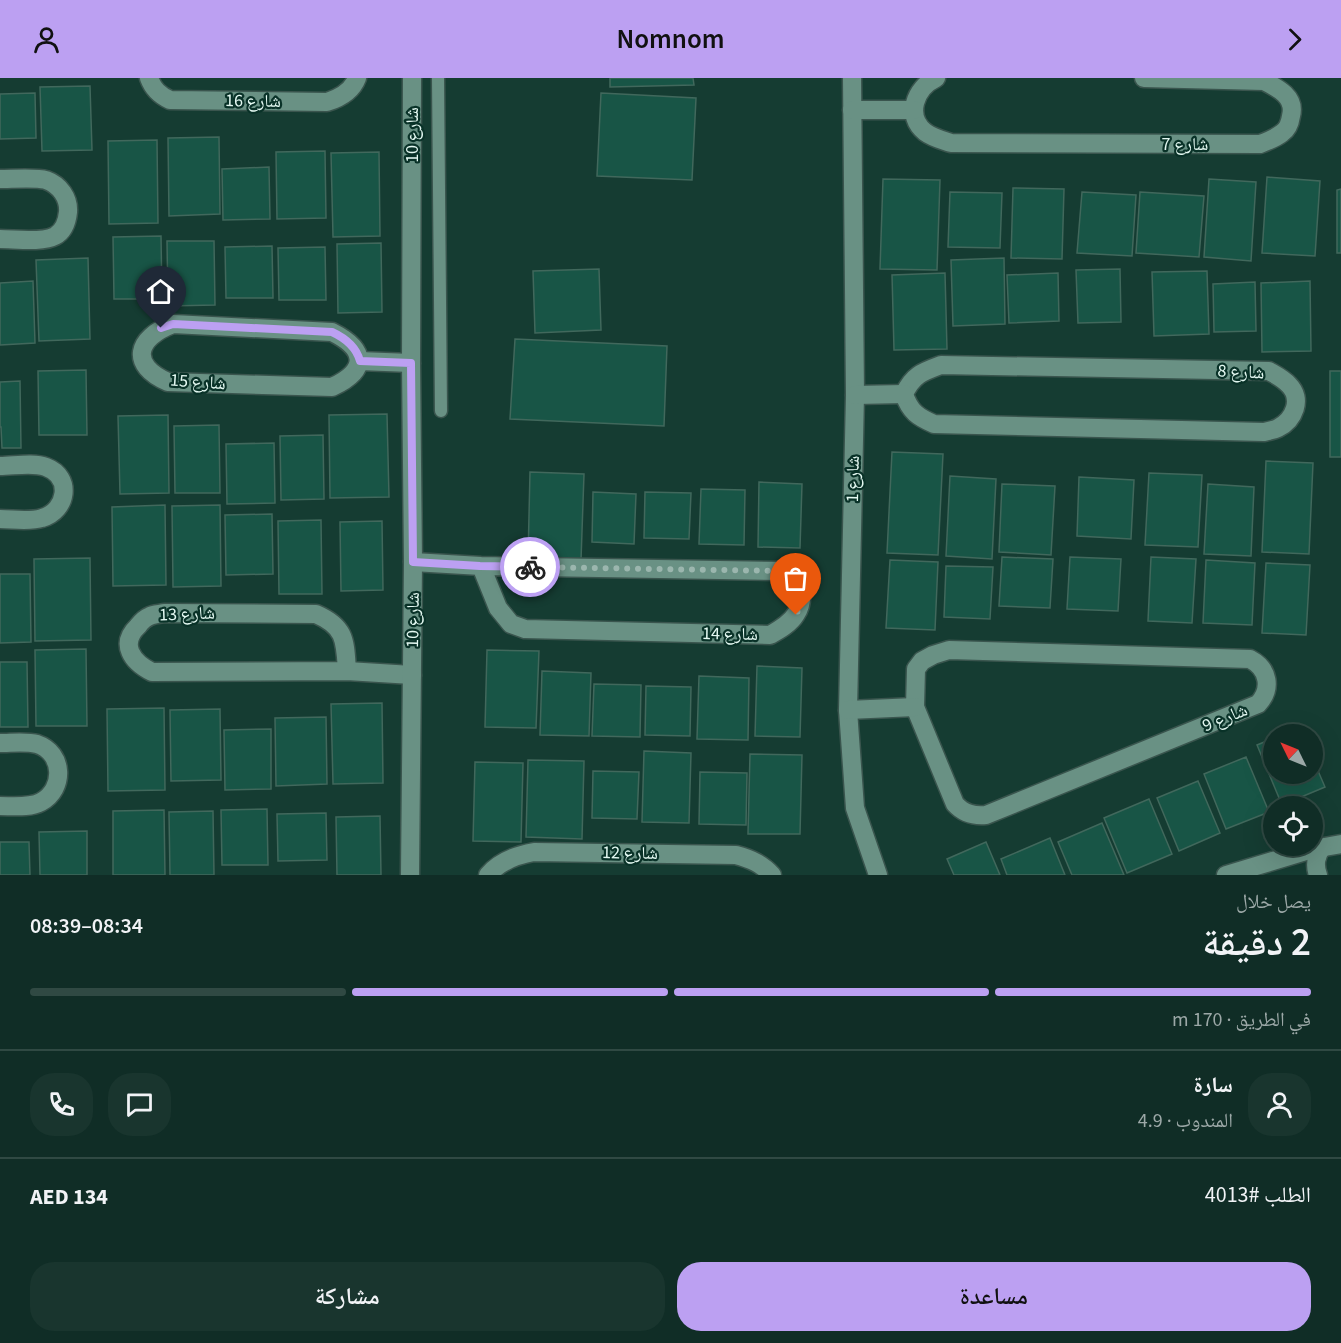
<!DOCTYPE html>
<html lang="ar">
<meta charset="utf-8">
<style>
:root{--surface:#102d26;--page:#19352e;--text:#f1f3f6;--muted:#9ca8a7;--line:#304943;--accent:#bca0f2}
body{margin:0;font-family:"Source Sans 3","Noto Naskh Arabic",sans-serif;background:var(--page);color:var(--text);direction:rtl;height:100vh;display:flex;flex-direction:column;font-size:22px;white-space:nowrap}
*{box-sizing:border-box;margin:0}
p{font-size:20px;color:var(--muted)}
.icon{flex:none;width:33px;height:33px;fill:none;stroke:currentColor;stroke-width:2;stroke-linecap:round;stroke-linejoin:round}
.map{position:relative;height:797px;overflow:hidden;direction:ltr}
.sheet{display:flex;flex-direction:column;background:var(--surface);flex:1}
.sheet>*{flex:none}
.needle{width:39px;rotate:313deg}
.fabs{position:absolute;left:1263px;top:646px;display:grid;gap:12px}
.fabs a{display:grid;place-items:center;width:60px;height:60px;border-radius:50%;background:var(--surface);box-shadow:0 6px 24px #0002,0 0 0 2px var(--line);font-size:30px}
.pin{position:absolute;display:grid;place-items:center;width:51px;height:51px;color:#fff;margin:-62px -26px;border-radius:50% 50% 50% 0;rotate:-45deg;box-shadow:0 0 6px #0007}
.pin .icon{rotate:45deg}
.courier{position:absolute;display:grid;place-items:center;width:60px;height:60px;margin:-30px;border:4px solid #bca0f2;border-radius:50%;background:#fff;color:#222;box-shadow:0 2px 8px #0007}
.headline em{font-style:normal;font-weight:600}
.headline div{display:flex;flex-direction:column-reverse}
.headline{display:flex;align-items:center;justify-content:space-between;height:102px;padding:0 30px}
h1{font-size:39px;font-weight:600;line-height:45px}
.bar{display:grid;grid-template-columns:repeat(4,1fr);gap:9px 6px;align-content:center;height:72px;padding:0 30px}
.bar i{height:8px;border-radius:4px;background:var(--line)}
.bar .on{background:var(--accent)}
.bar p{grid-column:span 4}
.line{display:flex;align-items:center;gap:15px;padding:0 30px;border-top:2px solid var(--line)}
.line div{flex:1}
.round{display:grid;place-items:center;flex:none;width:63px;height:63px;border-radius:24px;background:var(--page)}
.cta{display:flex;gap:12px;margin-top:auto;padding:12px 30px}
.cta a{flex:1;height:69px;border-radius:24px;background:var(--accent);color:#111;font-size:24px;font-weight:600;line-height:69px;text-align:center}
.cta a+a{background:var(--page);color:var(--text)}
header{display:flex;justify-content:space-between;align-items:center;height:78px;padding:0 30px;background:var(--accent);color:#111;font-size:27px;font-weight:600}
.map>svg:first-child{display:block}
.building{fill:#185546;stroke:#41685c;stroke-width:1.5}
.lines{fill:none;stroke-linecap:round;stroke-linejoin:round}
.service-casing{stroke:#3a554e;stroke-width:15}
.minor-casing{stroke:#3a554e;stroke-width:21}
.tertiary-casing{stroke:#3a554e;stroke-width:21}
.service{stroke:#699184;stroke-width:12}
.minor{stroke:#699184;stroke-width:18}
.tertiary{stroke:#699184;stroke-width:18}
.done{stroke:#9bb6ae;stroke-width:6;stroke-dasharray:0 10.8}
.route{stroke:#bca0f2;stroke-width:8}
.labels{text-anchor:middle;dominant-baseline:central;stroke-width:4.5;stroke-linejoin:round;paint-order:stroke}
.street-label{font-size:18px;fill:#e3f8f1;stroke:#093228}
</style>
<header><svg class="icon" aria-label="forward" viewBox="0 0 24 24"><path d="M9 5l7 7-7 7"/></svg>Nomnom<svg class="icon" aria-label="person" viewBox="0 0 24 24"><circle cx="12" cy="8" r="4"/><path d="M4 21q1-7 8-7t8 7"/></svg></header>
<div class="map">
<svg width="1341" height="797" viewBox="0 0 1341 797">
<rect width="100%" height="100%" fill="#153c32"/>
<g class="building">
<path d="M610 0H693L694 7 610 9Z"/>
<path d="M90 8 92 72 42 73 40 9Z"/>
<path d="M35 15 36 60 0 61V16Z"/>
<path d="M601 15 696 20 692 102 597 98Z"/>
<path d="M219 59 220 136 169 138 168 60Z"/>
<path d="M157 62 158 145 109 146 108 63Z"/>
<path d="M325 73 326 140 277 141 276 74Z"/>
<path d="M379 74 380 158 333 159 331 75Z"/>
<path d="M269 89 270 141 223 142 222 91Z"/>
<path d="M1267 99 1320 103 1315 178 1262 175Z"/>
<path d="M883 101 940 102 937 192 880 191Z"/>
<path d="M1209 101 1256 104 1251 183 1204 179Z"/>
<path d="M1013 110 1064 111 1062 181 1011 180Z"/>
<path d="M1341 111V175H1337V112Z"/>
<path d="M950 114 1002 115 1000 170 948 169Z"/>
<path d="M1082 114 1136 117 1132 178 1077 175Z"/>
<path d="M1140 114 1204 118 1199 179 1136 175Z"/>
<path d="M161 158 162 221H114L113 159Z"/>
<path d="M167 163H214L215 227 168 228Z"/>
<path d="M381 165 382 234 338 235 337 166Z"/>
<path d="M272 168 273 220H226L225 169Z"/>
<path d="M325 169 326 222H279L278 170Z"/>
<path d="M88 180 90 261 39 263 36 182Z"/>
<path d="M1004 180 1005 246 953 248 951 182Z"/>
<path d="M599 191 601 252 535 255 533 193Z"/>
<path d="M1120 191 1121 244 1078 245 1076 192Z"/>
<path d="M1207 193 1209 256 1154 258 1152 194Z"/>
<path d="M945 195 947 271 894 272 892 197Z"/>
<path d="M1058 195 1059 243 1009 245 1007 197Z"/>
<path d="M33 203 35 265 0 267V205Z"/>
<path d="M1310 203 1311 273 1262 274 1261 205Z"/>
<path d="M1255 204 1256 253 1214 254 1213 206Z"/>
<path d="M515 261 667 268 664 348 510 341Z"/>
<path d="M86 292 87 357H39L38 293Z"/>
<rect x="1330" y="293" width="11" height="86"/>
<path d="M20 303 21 370H2L1 349H0V304Z"/>
<path d="M387 336 389 419 330 420 329 337Z"/>
<path d="M168 337 169 415 120 416 118 338Z"/>
<path d="M219 347 220 415H175L174 348Z"/>
<path d="M323 357 324 421 281 422 280 358Z"/>
<path d="M274 365 275 425 227 426 226 366Z"/>
<path d="M892 374 943 376 938 477 887 475Z"/>
<path d="M1266 383 1313 385 1309 476 1262 474Z"/>
<path d="M530 394 584 396 581 482 528 481Z"/>
<path d="M1149 395 1202 397 1198 469 1145 467Z"/>
<path d="M950 398 996 401 992 481 946 478Z"/>
<path d="M1079 399 1134 402 1131 461 1077 458Z"/>
<path d="M759 404 802 406 800 470 758 469Z"/>
<path d="M1002 406 1055 408 1051 477 999 474Z"/>
<path d="M1208 406 1254 409 1251 478 1204 476Z"/>
<path d="M701 411 745 412 744 467 699 466Z"/>
<path d="M593 414 636 416 634 466 592 464Z"/>
<path d="M645 414 691 415 689 461 644 460Z"/>
<path d="M165 427 166 507 113 508 112 429Z"/>
<path d="M220 427 221 508 173 509 172 428Z"/>
<path d="M272 436 273 496 226 497 225 437Z"/>
<path d="M321 442 322 516H279L278 443Z"/>
<path d="M382 443 383 512 341 513 340 444Z"/>
<path d="M1002 479 1053 481 1050 530 999 528Z"/>
<path d="M1070 479 1121 481 1118 533 1067 531Z"/>
<path d="M1151 479 1196 481 1192 545 1148 543Z"/>
<path d="M90 480 91 562 35 563 34 481Z"/>
<path d="M890 482 938 484 935 552 886 550Z"/>
<path d="M1206 482 1255 485 1252 547 1203 545Z"/>
<path d="M1266 485 1310 487 1306 557 1262 555Z"/>
<path d="M946 488 993 489 990 541 944 539Z"/>
<path d="M0 496H30L31 564 0 565Z"/>
<path d="M86 571 87 648H36L35 572Z"/>
<path d="M487 572 539 573 536 650 485 649Z"/>
<path d="M0 584H27L28 649H0Z"/>
<path d="M757 588 802 590 800 659 755 658Z"/>
<path d="M542 593 591 595 589 658 540 657Z"/>
<path d="M699 598 749 600 748 662 697 661Z"/>
<path d="M594 606 641 607 640 659 592 658Z"/>
<path d="M646 608 691 609 690 658 645 657Z"/>
<path d="M382 625 383 705 333 706 331 626Z"/>
<path d="M164 630 165 712 108 713 107 631Z"/>
<path d="M220 631 221 702 171 703 170 632Z"/>
<path d="M326 639 327 706 276 708 275 640Z"/>
<path d="M1300 649 1303 657H1280Z"/>
<path d="M271 651V711L225 712 224 652Z"/>
<path d="M1274 660V696H1312V679L1325 709 1282 727 1257 667Z"/>
<path d="M644 673 691 675 689 745 642 744Z"/>
<path d="M750 676 802 677 800 756H748Z"/>
<path d="M1246 679 1269 734 1226 751 1204 696Z"/>
<path d="M528 682 584 683 582 761 526 759Z"/>
<path d="M475 684 523 685 521 764 473 763Z"/>
<path d="M593 693 639 694 637 741 592 740Z"/>
<path d="M700 694 747 695 746 747 699 746Z"/>
<path d="M1198 703 1220 755 1179 773 1157 720Z"/>
<path d="M1149 721 1172 776 1127 795 1104 740Z"/>
<path d="M267 731 268 787H222L221 732Z"/>
<path d="M164 732 165 797H113V733Z"/>
<path d="M213 733 214 797H170L169 734Z"/>
<path d="M326 735 327 782 278 783 277 736Z"/>
<path d="M380 738 381 797H337L336 739Z"/>
<path d="M1102 745 1124 797H1072L1058 764Z"/>
<path d="M87 753V797H40L39 754Z"/>
<path d="M1050 760 1065 797H1007L1001 781Z"/>
<path d="M0 764H29L30 797H0Z"/>
<path d="M986 764 1000 797H954L947 781Z"/>
</g>
<g class="lines">
<g class="service-casing">
<path id="service" d="M438 0 441 333"/>
</g>
<g class="minor-casing">
<g id="minor">
<path d="M149 0C153 11 159 17 170 22L327 24C340 20 352 13 357 0"/>
<path d="M852 0 855 317 848 632 855 730 878 797"/>
<path d="M936 0C915 10 905 38 925 54 933 60 942 62 951 65L1260 66C1268 63 1276 60 1282 55 1288 51 1290 45 1291 38 1296 19 1278 10 1264 3L1144 0"/>
<path d="M852 32H914"/>
<path d="M0 101C12 101 36 99 46 102 60 107 69 120 68 134 67 144 64 153 55 158 42 165 15 161 0 161"/>
<path d="M173 246 332 254C366 271 369 292 332 309L168 304C129 287 136 260 173 246Z"/>
<path d="M359 283 411 285"/>
<path d="M941 287 1269 293C1276 297 1284 301 1289 307 1303 321 1294 342 1278 350 1274 352 1268 353 1264 354L934 346C918 339 910 334 904 316 913 297 922 294 941 287Z"/>
<path d="M855 317 904 316"/>
<path d="M0 388C14 388 33 384 46 389 73 399 67 433 42 440 29 444 13 441 0 441"/>
<path d="M413 484 481 488 783 493C784 493 792 496 792 497 804 504 803 526 796 536 790 546 779 552 770 557L525 551 511 546 498 530 481 488"/>
<path d="M949 572 1250 581C1269 591 1272 611 1258 626L986 737C974 738 964 736 955 726L915 629 916 591 922 583 933 577Z"/>
<path d="M347 593C345 563 346 549 316 536L164 535C160 536 154 536 150 538 145 540 141 544 138 548 119 566 132 584 152 594L347 593 412 597"/>
<path d="M848 632 915 629"/>
<path d="M0 665C11 665 26 663 37 666 64 675 65 711 41 724 30 730 13 728 0 728"/>
<path d="M410 797 413 484 411 285 412 0"/>
<path d="M488 797C500 783 517 777 534 774L736 777C751 781 762 786 772 797"/>
</g>
</g>
<g class="tertiary-casing">
<g id="tertiary">
<path d="M1226 797 1313 771 1341 766"/>
<path d="M1318 797C1314 786 1316 778 1322 769"/>
</g>
</g>
<use href="#service" class="service"/>
<use href="#minor" class="minor"/>
<use href="#tertiary" class="tertiary"/>
</g>
<g class="lines">
<path class="done" d="M530 489 783 493C805 501 804 519 796 537"/>
<path class="route" d="M161 250 173 246 332 254C345 260 356 268 360 283L411 285 413 484 480 488 530 489"/>
</g>
<g class="labels">
<g class="street-label">
<text transform="translate(253 23) rotate(1)">شارع 16</text>
<text transform="translate(412 57) rotate(-90)">شارع 10</text>
<text x="1185" y="66">شارع 7</text>
<text transform="translate(1241 294) rotate(3)">شارع 8</text>
<text transform="translate(198 304) rotate(4)">شارع 15</text>
<text transform="translate(853 401) rotate(-89)">شارع 1</text>
<text transform="translate(187 536) rotate(-2)">شارع 13</text>
<text transform="translate(413 542) rotate(-89)">شارع 10</text>
<text transform="translate(730 556) rotate(1)">شارع 14</text>
<text transform="translate(1225 640) rotate(-22)">شارع 9</text>
<text transform="translate(630 775) rotate(1)">شارع 12</text>
</g>
</g>
</svg>
<div class="fabs">
<a><svg class="needle" viewBox="-14 -14 28 28"><path d="M0-13l5 13h-10z" fill="#e53935"/><path d="M0 13l5-13h-10z" fill="#9ca8a7"/></svg></a>
<a><svg class="icon" aria-label="locate" viewBox="0 0 24 24"><circle cx="12" cy="12" r="6"/><path d="M12 2v4M12 18v4M2 12h4M18 12h4"/></svg></a>
</div>
<div class="pin" style="left:796px;top:537px;background:#ea580c"><svg class="icon" aria-label="bag" viewBox="0 0 24 24"><path d="M5 8h14l-1 12H6zM9 8a3 3 0 0 1 6 0"/></svg></div>
<div class="pin" style="left:161px;top:250px;background:#1f2937"><svg class="icon" aria-label="home" viewBox="0 0 24 24"><path d="M3 11l9-7 9 7M6 9v11h12V9"/></svg></div>
<div class="courier" style="left:530px;top:489px"><svg class="icon" aria-label="bike" viewBox="0 0 24 24"><circle cx="6" cy="16" r="4"/><circle cx="18" cy="16" r="4"/><path d="M6 16l4-8h5l3 8M10 8l3 8H6M13 5h3"/></svg></div>
</div>
<section class="sheet">
<div class="headline"><div><h1>2 دقيقة</h1><p>يصل خلال</p></div><em>08:34–08:39</em></div>
<div class="bar"><i class="on"></i><i class="on"></i><i class="on"></i><i></i><p>في الطريق · 170 m</p></div>
<div class="line" style="height:108px"><a class="round"><svg class="icon" aria-label="person" viewBox="0 0 24 24"><circle cx="12" cy="8" r="4"/><path d="M4 21q1-7 8-7t8 7"/></svg></a><div><b>سارة</b><p>المندوب · 4.9</p></div><a class="round"><svg class="icon" aria-label="chat" viewBox="0 0 24 24"><path d="M4 5h16v11H9l-5 4z"/></svg></a><a class="round"><svg class="icon" aria-label="phone" viewBox="0 0 24 24"><path d="M5 4h4l2 5-3 2q2 4 5 5l2-3 5 2v4C11 20 4 13 5 4z"/></svg></a></div>
<div class="line" style="height:78px"><div>الطلب #4013</div><b>AED 134</b></div>
<div class="cta"><a>مساعدة</a><a>مشاركة</a></div>
</section>
